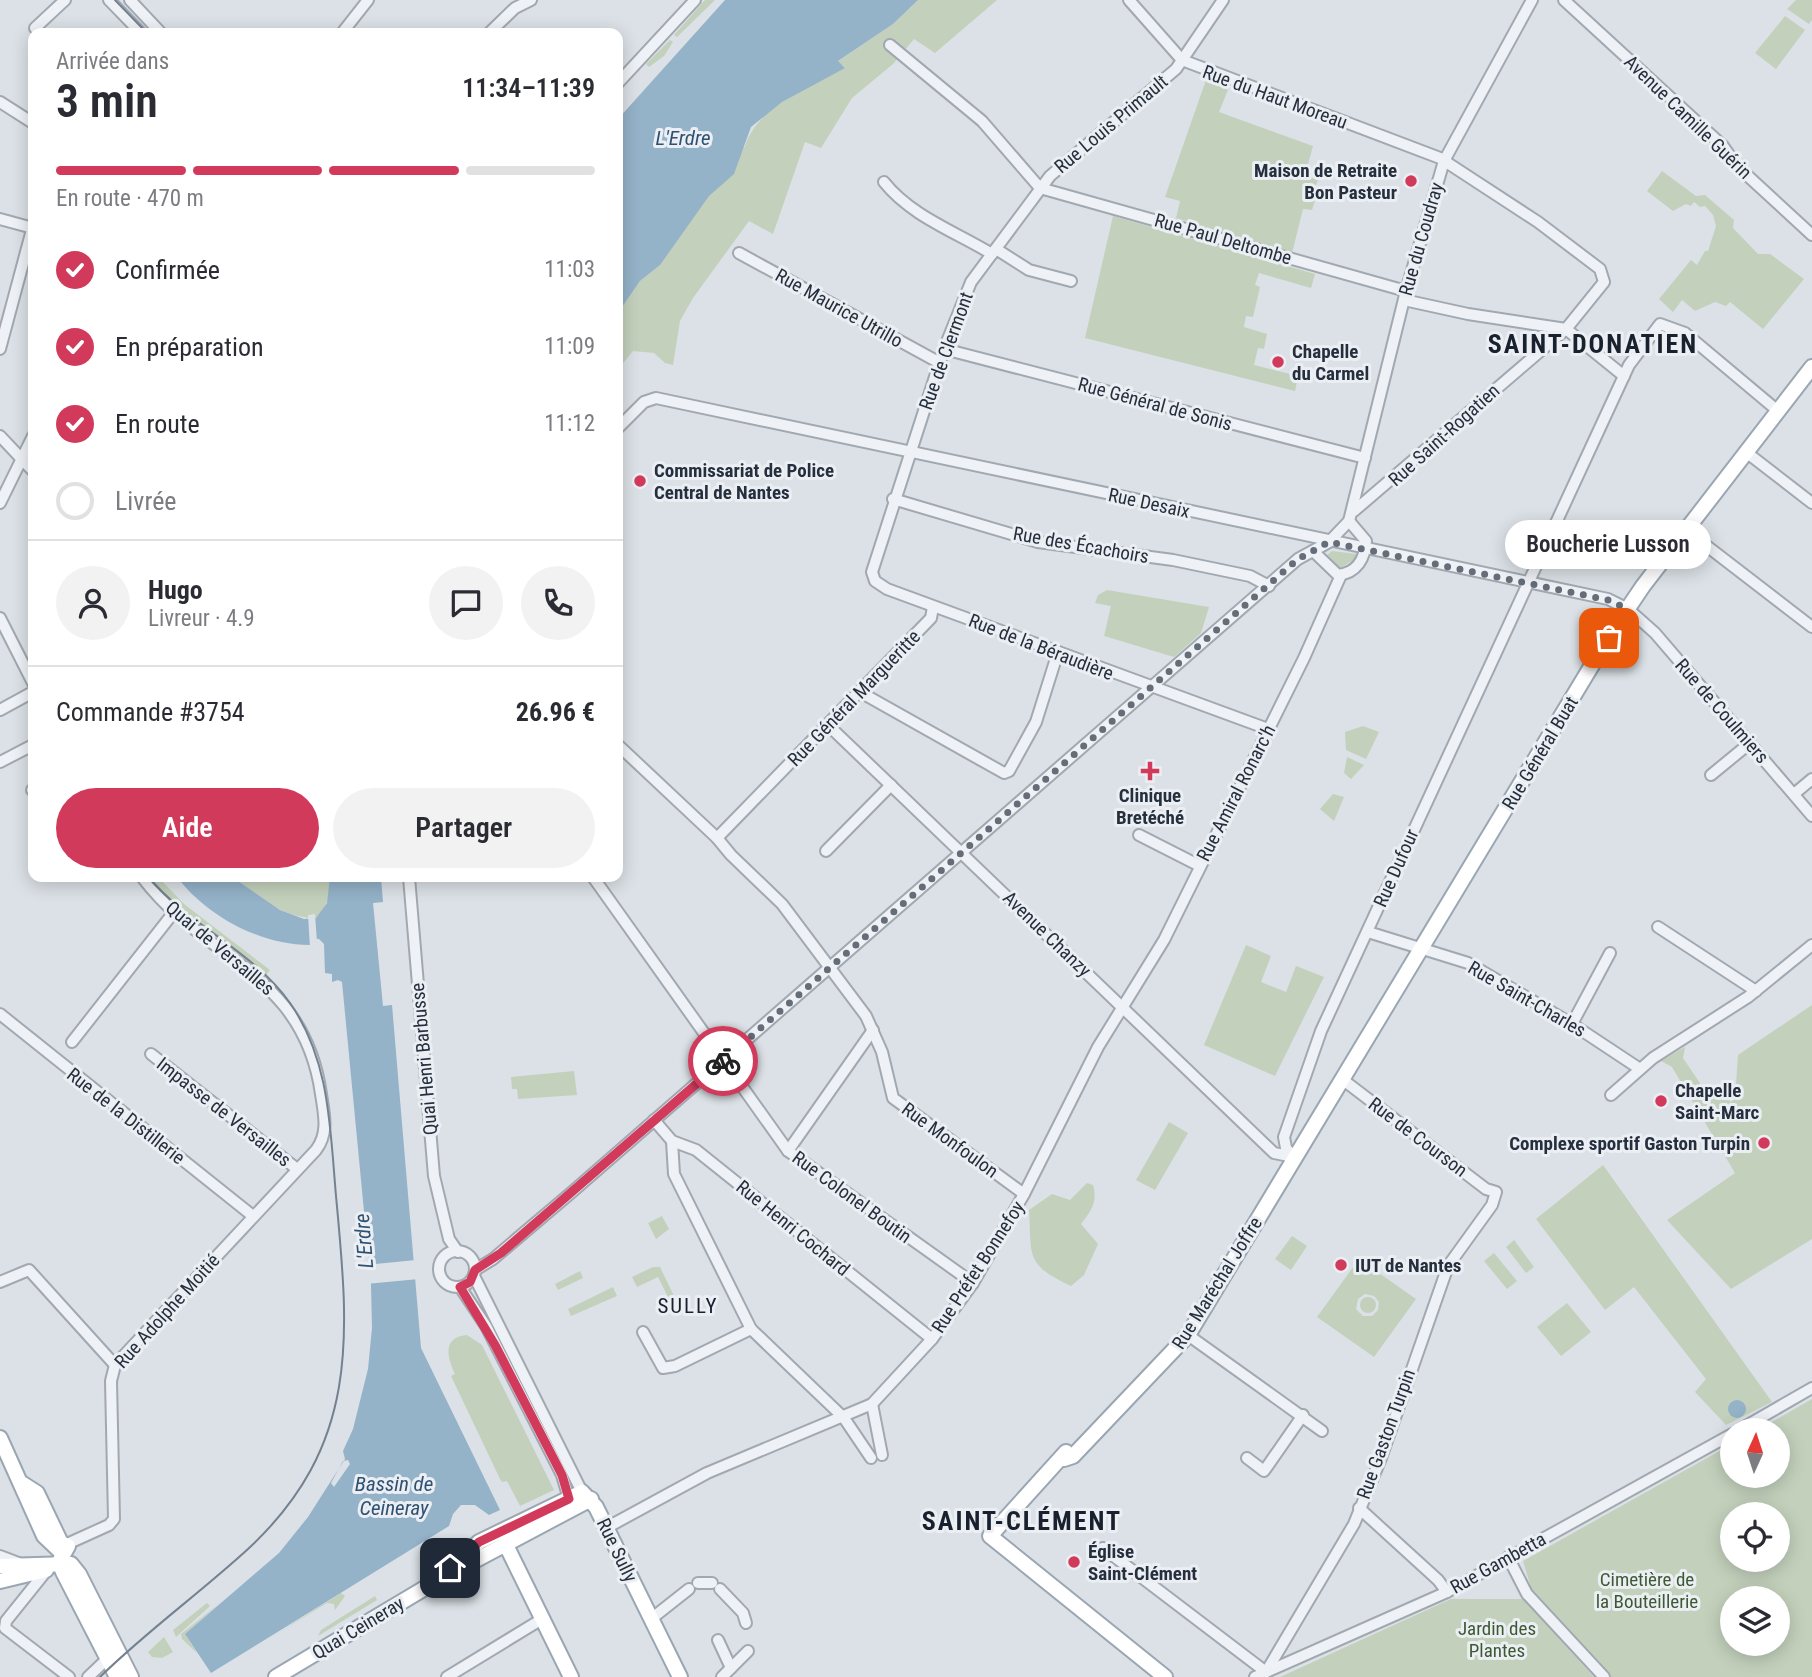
<!DOCTYPE html>
<html lang="fr">
<meta charset="utf-8">
<style>
:root{--surface:#fff;--page:#f2f2f3;--text:#2b2b33;--muted:#7c7c81;--line:#e1e1e2;--accent:#d23a5c}
body{margin:0;font-family:"Roboto Condensed",sans-serif;background:var(--page);color:var(--text);height:100vh;display:flex;flex-direction:column;font-size:26px;white-space:nowrap}
*{box-sizing:border-box;margin:0}
p{font-size:23px;color:var(--muted)}
.icon{flex:none;width:38px;height:38px;fill:none;stroke:currentColor;stroke-width:2;stroke-linecap:round;stroke-linejoin:round}
.map{position:relative;flex:1;overflow:hidden}
.sheet{position:absolute;left:28px;top:28px;width:595px;height:854px;display:flex;flex-direction:column;background:var(--surface);border-radius:14px;box-shadow:0 4px 18px #0003}
.sheet>*{flex:none}
.needle{width:46px;rotate:3deg}
.tools{position:absolute;left:1720px;top:1418px;display:grid;gap:14px}
.tools a{display:grid;place-items:center;width:70px;height:70px;border-radius:50%;background:var(--surface);box-shadow:0 4px 18px #0003;font-size:35px}
.pin{position:absolute;display:grid;place-items:center;width:60px;height:60px;color:#fff;margin:-30px;border-radius:14px;box-shadow:0 4px 10px #0006}
.courier{position:absolute;display:grid;place-items:center;width:70px;height:70px;margin:-35px;border:5px solid #d23a5c;border-radius:50%;background:#fff;color:#222;box-shadow:0 2px 9px #0007}
.bubble{position:absolute;height:49px;border-radius:24px;background:var(--surface);box-shadow:0 4px 18px #0003;font-size:23px;font-weight:600;line-height:49px;text-align:center}
.summary em{font-style:normal;font-weight:600}
.summary div{display:flex;flex-direction:column-reverse}
.summary{display:flex;align-items:center;justify-content:space-between;height:119px;padding:0 28px}
h1{font-size:46px;font-weight:600;line-height:52px}
.bar{display:grid;grid-template-columns:repeat(4,1fr);gap:10px 7px;align-content:center;height:84px;padding:0 28px}
.bar i{height:9px;border-radius:5px;background:var(--line)}
.bar .selected{background:var(--accent)}
.bar p{grid-column:span 4}
.line{display:flex;align-items:center;gap:18px;padding:0 28px;border-top:2px solid var(--line)}
.line div{flex:1}
.round{display:grid;place-items:center;flex:none;width:74px;height:74px;border-radius:37px;background:var(--page)}
ol{padding:0 28px;list-style:none}
li{display:flex;align-items:center;gap:21px;height:77px}
li p{margin-inline-start:auto}
li .icon{padding:7px;border-radius:50%;background:var(--accent);color:#fff;stroke-width:4}
li:last-child{color:var(--muted)}
li i{width:38px;height:38px;border:4px solid var(--line);border-radius:50%}
.action{display:flex;gap:14px;margin-top:auto;padding:14px 28px}
.action a{flex:1;height:80px;border-radius:42px;background:var(--accent);color:#fff;font-size:28px;font-weight:600;line-height:80px;text-align:center}
.action a+a{background:var(--page);color:var(--text)}
.map>svg:first-child{display:block}
.green{fill:#c3d1bc;fill-rule:evenodd}
.water{fill:#94b2c8;fill-rule:evenodd}
.pier{fill:#dbe1e6}
.lines{fill:none;stroke-linecap:round;stroke-linejoin:round}
.minor-casing{stroke:#a1a8b0;stroke-width:14}
.major-casing{stroke:#9aa6b2;stroke-width:18}
.minor{stroke:#eef1f5;stroke-width:10}
.major{stroke:#fff;stroke-width:14}
.tram{stroke:#748190;stroke-width:2}
.done{stroke:#656d78;stroke-width:7;stroke-dasharray:0 12.6}
.route{stroke:#d23a5c;stroke-width:9}
.poi-dot{fill:#d23a5c;stroke:#ebeff4;stroke-width:2.5}
.labels{text-anchor:middle;dominant-baseline:central;stroke-width:6;stroke-linejoin:round;paint-order:stroke}
.street-label{font-size:19px;fill:#252f3d;stroke:#ebeff4}
.poi-label{font-size:19px;font-weight:bold;fill:#252f3d;stroke:#ebeff4;text-anchor:start}
.park-label{font-size:19px;fill:#3c5932;stroke:#ebeff4}
.water-label{font-size:21px;font-style:italic;fill:#2e5172;stroke:#ebeff4}
.neighbourhood-label{font-size:21px;letter-spacing:2px;fill:#18212d;stroke:#ebeff4}
.district-label{font-size:26px;font-weight:bold;letter-spacing:2px;fill:#18212d;stroke:#ebeff4}
</style>
<div class="map">
<svg width="1812" height="1677" viewBox="0 0 1812 1677">
<rect width="100%" height="100%" fill="#dbe1e6"/>
<g class="green">
<path d="M705 0H715L677 37 674 35Z"/>
<path d="M918 0H997L935 53 914 39 893 64 852 98 821 148 805 142 773 234 749 221 693 298 680 321 673 365 665 363 654 353 633 351 620 367 618 364V313L640 281 660 265 657 263 745 146C758 106 809 87 845 67L837 62 893 24Z"/>
<path d="M1796 0H1812V20L1809 24 1787 9Z"/>
<path d="M1785 16 1805 30 1776 69 1755 53Z"/>
<path d="M670 40 673 42 664 56 649 67 646 64Z"/>
<path d="M1206 80 1228 90 1219 112 1313 146 1305 175 1318 180 1316 185 1308 186 1307 196 1315 200 1312 210 1303 209 1292 253 1176 218 1180 201 1165 197Z"/>
<path d="M1662 171 1696 196 1705 195 1734 220 1733 228 1758 254H1770L1804 279 1763 329 1730 302 1726 306 1715 302 1695 311 1682 300 1673 312 1659 299 1691 260 1697 265 1705 251H1708L1716 226 1713 215 1705 206 1700 207 1694 202 1691 206 1686 204 1673 211 1647 191Z"/>
<path d="M1113 216 1315 274 1311 288 1259 273 1255 285 1260 287 1253 317 1246 316 1244 327 1267 334 1264 349 1258 348 1254 365 1298 376 1295 391 1085 338Z"/>
<path d="M1332 551 1356 554 1357 558 1338 569 1325 557Z"/>
<path d="M1107 590 1209 607 1201 633 1174 657 1104 636 1111 606 1095 603 1098 595Z"/>
<path d="M1363 726 1379 732 1366 759 1346 750 1345 732Z"/>
<path d="M1347 757 1364 765 1351 779 1344 773Z"/>
<path d="M1333 794 1344 797 1334 821 1320 809Z"/>
<path d="M145 877H158L184 904 270 970 264 978 174 907Z"/>
<path d="M232 877H330C332 892 327 907 316 918 284 919 257 896 232 877Z"/>
<path d="M1246 945 1271 956 1261 982 1286 992 1296 966 1324 977 1275 1076 1204 1045Z"/>
<path d="M1812 1005V1239L1731 1289 1667 1220 1735 1173 1672 1067 1661 1061 1685 1047 1683 1058 1706 1092 1717 1085 1731 1102 1743 1092 1736 1084 1738 1055Z"/>
<path d="M574 1071 577 1095 518 1099 517 1089H512L511 1077Z"/>
<path d="M1169 1122 1188 1133 1155 1190 1136 1180Z"/>
<path d="M1603 1165 1772 1402 1726 1425 1695 1392 1706 1379 1634 1287 1605 1310 1536 1219Z"/>
<path d="M1087 1183 1093 1185C1098 1202 1091 1211 1081 1224L1098 1244 1084 1275 1071 1286C1024 1264 1032 1256 1029 1210L1052 1194 1070 1200Z"/>
<path d="M662 1216 669 1229 656 1239 648 1223Z"/>
<path d="M1292 1236 1307 1246 1291 1270 1275 1259Z"/>
<path d="M1514 1240 1534 1267 1526 1273 1506 1247Z"/>
<path d="M1494 1253 1517 1281 1507 1289 1484 1261Z"/>
<path d="M1359 1259 1416 1299 1374 1357 1317 1317ZM1365 1294 1374 1296 1379 1302 1378 1310 1372 1316H1363L1356 1309 1358 1299Z"/>
<path d="M653 1267H660L674 1296 669 1299 658 1277 637 1287 632 1277Z"/>
<path d="M580 1271 583 1278 558 1290 555 1284Z"/>
<path d="M613 1287 617 1296 571 1316 568 1309Z"/>
<circle cx="1368" cy="1305" r="8"/>
<path d="M1567 1303 1591 1332 1561 1356 1537 1327Z"/>
<path d="M467 1335 482 1345 554 1490 520 1506 507 1481 502 1482 500 1479 451 1376 455 1374C447 1357 442 1337 467 1335Z"/>
<path d="M1812 1399V1677H1611L1532 1591 1523 1561 1732 1444V1475H1778V1430H1758ZM1732 1514H1778V1559H1732ZM1732 1598H1778V1643H1732Z"/>
<path d="M341 1593 345 1596 335 1610 334 1604 327 1603 267 1640Z"/>
<path d="M375 1596 377 1600 318 1636 321 1630Z"/>
<path d="M1451 1599H1523L1594 1677H1280Z"/>
<path d="M207 1603 210 1606 176 1637 173 1630Z"/>
<path d="M220 1603 185 1634 197 1653 182 1639 181 1634Z"/>
<path d="M164 1637 173 1652 162 1658 152 1657 148 1652Z"/>
</g>
<g class="water">
<path d="M725 0H918L893 24 838 61 845 68 782 102 751 127 734 174 709 196 660 265 640 281 618 313V119Z"/>
<path d="M177 877H232L280 910 304 919 316 918 327 903 330 877H381L383 902 373 903 383 1006 392 1005 421 1348 500 1510 489 1515 475 1505H461L453 1514 449 1526 211 1673 185 1634 279 1553 308 1517 345 1459 343 1451 353 1429 368 1369 372 1328 371 1284 342 982 338 980 332 982V974L325 973 324 944 319 939 310 938V945C259 945 206 915 177 877ZM348 1460 350 1464 334 1487 331 1483 343 1461Z"/>
<circle cx="1737" cy="1409" r="9"/>
</g>
<g class="pier">
<path d="M315 914 317 942 313 941 310 948 308 915Z"/>
<path d="M416 1260 419 1279 366 1284 365 1265Z"/>
</g>
<g class="lines">
<g class="minor-casing">
<g id="minor">
<path d="M109 0 141 33"/>
<path d="M130 0 161 33"/>
<path d="M1129 0 1182 60 1440 158 1538 222 1600 269 1604 282 1566 329 1354 511"/>
<path d="M1223 0 1176 69 1050 176 971 282 944 349 872 572 875 581 887 589 1268 729"/>
<path d="M1564 0 1723 146 1737 166 1812 235"/>
<path d="M35 28 65 0"/>
<path d="M342 33 368 0"/>
<path d="M489 33 515 8 531 0"/>
<path d="M890 45 982 121 1040 188 1406 291"/>
<path d="M618 83 695 0"/>
<path d="M0 102 33 123"/>
<path d="M884 182C911 216 956 232 992 254"/>
<path d="M0 219 33 228"/>
<path d="M996 249 1029 270 1071 281"/>
<path d="M739 253 940 363"/>
<path d="M1404 300 1468 314 1566 329 1624 376"/>
<path d="M0 349 33 226"/>
<path d="M944 349 1365 458"/>
<path d="M618 428 644 402 656 398 1608 599 1628 609 1655 633 1812 816"/>
<path d="M0 436 33 471"/>
<path d="M1746 452 1812 503"/>
<path d="M893 499 1038 542 1173 560 1250 576 1269 586"/>
<path d="M0 503 33 436"/>
<path d="M1686 530 1812 627"/>
<path d="M1313 551 1338 575C1357 573 1365 558 1366 541L1349 521"/>
<path d="M0 618 33 683"/>
<path d="M860 692 1004 773 1009 771 1036 722 1058 652"/>
<path d="M0 710 33 692"/>
<path d="M828 725 1274 1153 1294 1157"/>
<path d="M618 745 717 838 731 855 782 904 866 1016 882 1052 893 1098 1024 1194"/>
<path d="M0 762 33 745"/>
<path d="M1711 775 1750 743"/>
<path d="M32 790H33"/>
<path d="M1794 794 1812 779"/>
<path d="M1139 835 1200 866"/>
<path d="M717 838 931 618 933 607"/>
<path d="M826 851 891 785"/>
<path d="M409 877 434 1176 449 1239 458 1252"/>
<path d="M593 877 788 1151 973 1283"/>
<path d="M1658 927 1756 991"/>
<path d="M1368 932 1468 963 1572 1024 1640 1069"/>
<path d="M0 1014 253 1216"/>
<path d="M1572 1024 1610 953"/>
<path d="M72 1042 174 912"/>
<path d="M151 1054 297 1169"/>
<path d="M1611 1095 1653 1058 1748 997 1812 945"/>
<path d="M654 1120 672 1141 696 1150 932 1339"/>
<path d="M672 1141 674 1174 751 1329 844 1418 871 1458"/>
<path d="M788 1151 873 1030"/>
<path d="M1294 1157 1286 1148 1284 1137 1321 1031 1629 365 1660 324 1685 333 1778 411"/>
<circle cx="457" cy="1269" r="18"/>
<path d="M475 1270 493 1259 572 1192 1298 559 1329 542 1349 521 1406 291 1444 161 1532 0"/>
<path d="M474 1276 582 1492"/>
<path d="M0 1282 29 1270 115 1365"/>
<path d="M460 1287 486 1326 562 1475 569 1499"/>
<path d="M643 1332 663 1368 675 1366 751 1329"/>
<path d="M1188 1335 1322 1431"/>
<path d="M872 1404 882 1455"/>
<path d="M1739 1430 1812 1388"/>
<path d="M1247 1458 1264 1471 1303 1415"/>
<path d="M1359 1508 1438 1580 1447 1592"/>
<path d="M606 1528 707 1473 872 1404 932 1339 973 1283 1024 1194 1098 1047 1164 940 1304 658 1341 575"/>
<path d="M67 1544 109 1525 114 1519 111 1381 115 1365 316 1150C329 1133 324 1114 321 1094 304 972 205 961 142 877"/>
<path d="M1103 1548 1266 1672"/>
<path d="M0 1556 21 1564"/>
<path d="M1508 1557 1527 1594 1604 1677"/>
<path d="M47 1570 6 1621 5 1628 69 1677"/>
<path d="M698 1583H712"/>
<path d="M720 1589 743 1613 746 1623"/>
<path d="M651 1619 689 1589"/>
<path d="M718 1640 731 1668"/>
<path d="M1266 1672 1354 1524 1381 1458 1448 1266 1492 1205 1496 1192 1486 1189 1342 1079"/>
<path d="M88 1677 108 1658"/>
<path d="M447 1677 542 1619"/>
<path d="M722 1677 748 1651"/>
<path d="M1255 1677 1447 1592 1732 1434"/>
</g>
</g>
<g class="major-casing">
<g id="major">
<path d="M0 1438 44 1536 62 1553"/>
<path d="M1066 1452 990 1536 1165 1677"/>
<path d="M1064 1459 1073 1456 1188 1335 1612 632 1643 586 1812 367"/>
<path d="M23 1484 37 1493 61 1543 68 1546 59 1562 63 1572 117 1677"/>
<path d="M505 1543 571 1677"/>
<path d="M2 1566 71 1564 79 1574 131 1677"/>
<path d="M440 1579 479 1542 582 1492 596 1507 680 1677"/>
<path d="M0 1581 46 1570"/>
<path d="M276 1677 440 1579 591 1499"/>
</g>
</g>
<use href="#minor" class="minor"/>
<use href="#major" class="major"/>
<g class="tram">
<path d="M115 0 147 33"/>
<path d="M100 1677C147 1631 200 1593 248 1549 361 1444 349 1335 336 1196 330 1128 330 1060 290 1003 253 951 189 925 148 877"/>
</g>
</g>
<g class="lines">
<path class="done" d="M723 1061 1298 559 1329 542 1608 600 1628 609 1609 638"/>
<path class="route" d="M450 1568 479 1542 569 1499 562 1475 495 1345 460 1287 470 1282 475 1270 501 1253 723 1061"/>
</g>
<g class="poi-dot">
<circle cx="1411" cy="181" r="7"/>
<circle cx="1278" cy="362" r="7"/>
<circle cx="640" cy="481" r="7"/>
<path d="M1146.5 760.5h7v7h7v7h-7v7h-7v-7h-7v-7h7z"/>
<circle cx="1661" cy="1101" r="7"/>
<circle cx="1764" cy="1143" r="7"/>
<circle cx="1341" cy="1265" r="7"/>
<circle cx="1074" cy="1562" r="7"/>
</g>
<g class="labels">
<g class="street-label">
<text transform="translate(1275 97) rotate(20)">Rue du Haut Moreau</text>
<text transform="translate(1688 117) rotate(44)">Avenue Camille Guérin</text>
<text transform="translate(1111 124) rotate(-40)">Rue Louis Primault</text>
<text transform="translate(1223 239) rotate(16)">Rue Paul Deltombe</text>
<text transform="translate(1421 239) rotate(-74)">Rue du Coudray</text>
<text transform="translate(839 308) rotate(29)">Rue Maurice Utrillo</text>
<text transform="translate(946 351) rotate(-70)">Rue de Clermont</text>
<text transform="translate(1155 404) rotate(15)">Rue Général de Sonis</text>
<text transform="translate(1444 435) rotate(-42)">Rue Saint-Rogatien</text>
<text transform="translate(1149 503) rotate(12)">Rue Desaix</text>
<text transform="translate(1081 545) rotate(10)">Rue des Écachoirs</text>
<text transform="translate(1041 647) rotate(21)">Rue de la Béraudière</text>
<text transform="translate(854 698) rotate(-46)">Rue Général Margueritte</text>
<text transform="translate(1722 711) rotate(49)">Rue de Coulmiers</text>
<text transform="translate(1540 753) rotate(-59)">Rue Général Buat</text>
<text transform="translate(1236 793) rotate(-63)">Rue Amiral Ronarc'h</text>
<text transform="translate(1396 868) rotate(-66)">Rue Dufour</text>
<text transform="translate(1047 934) rotate(44)">Avenue Chanzy</text>
<text transform="translate(220 948) rotate(40)">Quai de Versailles</text>
<text transform="translate(1527 999) rotate(30)">Rue Saint-Charles</text>
<text transform="translate(424 1059) rotate(-95)">Quai Henri Barbusse</text>
<text transform="translate(224 1112) rotate(38)">Impasse de Versailles</text>
<text transform="translate(126 1116) rotate(38)">Rue de la Distillerie</text>
<text transform="translate(1418 1137) rotate(37)">Rue de Courson</text>
<text transform="translate(950 1140) rotate(36)">Rue Monfoulon</text>
<text transform="translate(852 1197) rotate(36)">Rue Colonel Boutin</text>
<text transform="translate(793 1228) rotate(39)">Rue Henri Cochard</text>
<text transform="translate(978 1267) rotate(-57)">Rue Préfet Bonnefoy</text>
<text transform="translate(1217 1283) rotate(-58)">Rue Maréchal Joffre</text>
<text transform="translate(167 1311) rotate(-48)">Rue Adolphe Moitié</text>
<text transform="translate(1386 1434) rotate(-70)">Rue Gaston Turpin</text>
<text transform="translate(617 1550) rotate(64)">Rue Sully</text>
<text transform="translate(1498 1563) rotate(-29)">Rue Gambetta</text>
<text transform="translate(358 1628) rotate(-31)">Quai Ceineray</text>
</g>
<g class="poi-label">
<text x="1397" y="170" text-anchor="end">Maison de Retraite<tspan x="1397" dy="22">Bon Pasteur</tspan></text>
<text x="1292" y="351">Chapelle<tspan x="1292" dy="22">du Carmel</tspan></text>
<text x="654" y="470">Commissariat de Police<tspan x="654" dy="22">Central de Nantes</tspan></text>
<text x="1150" y="795" text-anchor="middle">Clinique<tspan x="1150" dy="22">Bretéché</tspan></text>
<text x="1675" y="1090">Chapelle<tspan x="1675" dy="22">Saint-Marc</tspan></text>
<text x="1750" y="1143" text-anchor="end">Complexe sportif Gaston Turpin</text>
<text x="1355" y="1265">IUT de Nantes</text>
<text x="1088" y="1551">Église<tspan x="1088" dy="22">Saint-Clément</tspan></text>
</g>
<g class="park-label">
<text x="1647" y="1579">Cimetière de<tspan x="1647" dy="22">la Bouteillerie</tspan></text>
<text x="1497" y="1628">Jardin des<tspan x="1497" dy="22">Plantes</tspan></text>
</g>
<g class="water-label">
<text x="683" y="138">L'Erdre</text>
<text transform="translate(364 1241) rotate(-95)">L'Erdre</text>
<text x="394" y="1484">Bassin de<tspan x="394" dy="24">Ceineray</tspan></text>
</g>
<g class="neighbourhood-label">
<text x="688" y="1306">SULLY</text>
</g>
<g class="district-label">
<text x="1593" y="344">SAINT-DONATIEN</text>
<text x="1022" y="1521">SAINT-CLÉMENT</text>
</g>
</g>
</svg>
<div class="tools">
<a><svg class="needle" viewBox="-14 -14 28 28"><path d="M0-13l5 13h-10z" fill="#e53935"/><path d="M0 13l5-13h-10z" fill="#7c7c81"/></svg></a>
<a><svg class="icon" aria-label="locate" viewBox="0 0 24 24"><circle cx="12" cy="12" r="6"/><path d="M12 2v4M12 18v4M2 12h4M18 12h4"/></svg></a>
<a><svg class="icon" aria-label="layers" viewBox="0 0 24 24"><path d="M12 4l9 5-9 5-9-5zM3 14l9 5 9-5"/></svg></a>
</div>
<div class="pin" style="left:1609px;top:638px;background:#ea580c"><svg class="icon" aria-label="bag" viewBox="0 0 24 24"><path d="M5 8h14l-1 12H6zM9 8a3 3 0 0 1 6 0"/></svg></div>
<div class="pin" style="left:450px;top:1568px;background:#1f2937"><svg class="icon" aria-label="home" viewBox="0 0 24 24"><path d="M3 11l9-7 9 7M6 9v11h12V9"/></svg></div>
<div class="courier" style="left:723px;top:1061px"><svg class="icon" aria-label="bike" viewBox="0 0 24 24"><circle cx="6" cy="16" r="4"/><circle cx="18" cy="16" r="4"/><path d="M6 16l4-8h5l3 8M10 8l3 8H6M13 5h3"/></svg></div>
<div class="bubble" style="left:1505px;top:520px;width:206px">Boucherie Lusson</div>
<section class="sheet">
<div class="summary"><div><h1>3 min</h1><p>Arrivée dans</p></div><em>11:34–11:39</em></div>
<div class="bar"><i class="selected"></i><i class="selected"></i><i class="selected"></i><i></i><p>En route · 470 m</p></div>
<ol>
<li><svg class="icon" aria-label="check" viewBox="0 0 24 24"><path d="M5 12l5 5 9-10"/></svg>Confirmée<p>11:03</p></li>
<li><svg class="icon" aria-label="check" viewBox="0 0 24 24"><path d="M5 12l5 5 9-10"/></svg>En préparation<p>11:09</p></li>
<li><svg class="icon" aria-label="check" viewBox="0 0 24 24"><path d="M5 12l5 5 9-10"/></svg>En route<p>11:12</p></li>
<li><i></i>Livrée</li>
</ol>
<div class="line" style="height:126px"><a class="round"><svg class="icon" aria-label="person" viewBox="0 0 24 24"><circle cx="12" cy="8" r="4"/><path d="M4 21q1-7 8-7t8 7"/></svg></a><div><b>Hugo</b><p>Livreur · 4.9</p></div><a class="round"><svg class="icon" aria-label="chat" viewBox="0 0 24 24"><path d="M4 5h16v11H9l-5 4z"/></svg></a><a class="round"><svg class="icon" aria-label="phone" viewBox="0 0 24 24"><path d="M5 4h4l2 5-3 2q2 4 5 5l2-3 5 2v4C11 20 4 13 5 4z"/></svg></a></div>
<div class="line" style="height:91px"><div>Commande #3754</div><b>26.96 €</b></div>
<div class="action"><a>Aide</a><a>Partager</a></div>
</section>
</div>
